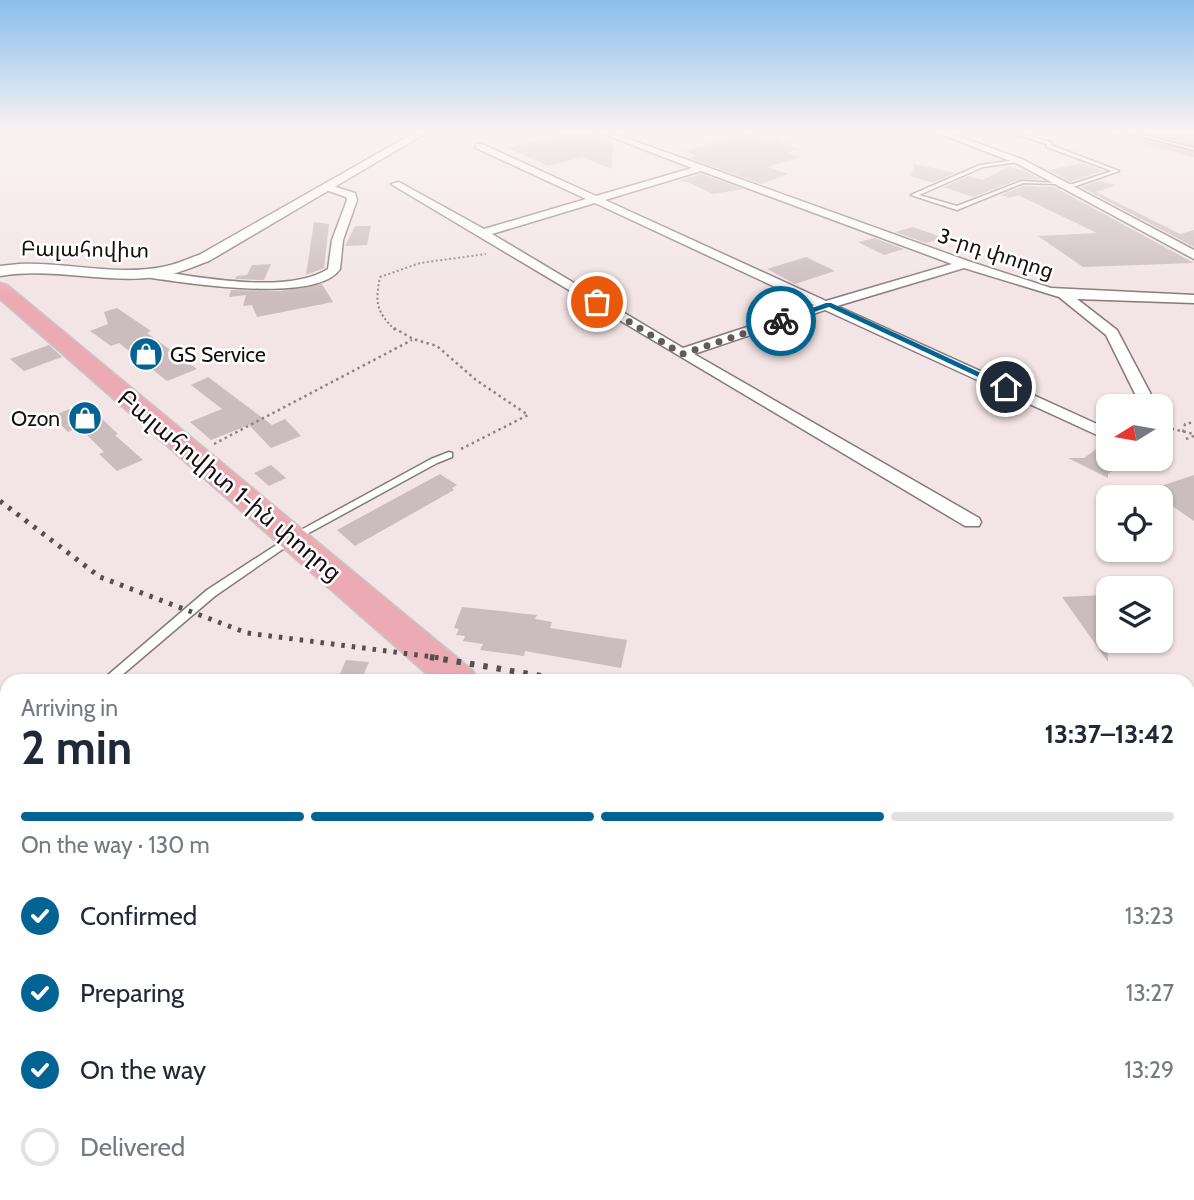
<!DOCTYPE html>
<meta charset="utf-8">
<style>
:root{--surface:#fff;--page:#f2f2f3;--text:#1f2937;--muted:#747a83;--line:#e0e1e3;--accent:#036392}
body{margin:0;font-family:Cabin,"Noto Sans Armenian",sans-serif;background:var(--page);color:var(--text);height:100vh;display:flex;flex-direction:column;font-size:26px;white-space:nowrap}
*{box-sizing:border-box;margin:0}
p{font-size:23px;color:var(--muted)}
.icon{flex:none;width:38px;height:38px;fill:none;stroke:currentColor;stroke-width:2;stroke-linecap:round;stroke-linejoin:round}
.map{position:relative;flex:1;overflow:hidden}
.details{position:absolute;left:0px;top:674px;width:1195px;height:527px;display:flex;flex-direction:column;background:var(--surface);border-radius:21px 21px 0 0;box-shadow:0 2px 5px #0004}
.details>*{flex:none}
.needle{width:46px;rotate:259deg}
.controls{position:absolute;left:1096px;top:394px;display:grid;gap:14px}
.controls a{display:grid;place-items:center;width:77px;height:77px;border-radius:14px;background:var(--surface);box-shadow:0 2px 5px #0004;font-size:35px}
.pin{position:absolute;display:grid;place-items:center;width:60px;height:60px;color:#fff;margin:-30px;border:4px solid #fff;border-radius:50%;box-shadow:0 2px 7px #0007}
.courier{position:absolute;display:grid;place-items:center;width:70px;height:70px;margin:-35px;border:5px solid #036392;border-radius:50%;background:#fff;color:#222;box-shadow:0 2px 9px #0007}
.summary em{font-style:normal;font-weight:700}
.summary div{display:flex;flex-direction:column-reverse}
.summary{display:flex;align-items:center;justify-content:space-between;height:119px;padding:0 21px}
h1{font-size:46px;font-weight:700;line-height:52px}
.bar{display:grid;grid-template-columns:repeat(4,1fr);gap:10px 7px;align-content:center;height:84px;padding:0 21px}
.bar i{height:9px;border-radius:5px;background:var(--line)}
.bar .on{background:var(--accent)}
.bar p{grid-column:span 4}
ol{padding:0 21px;list-style:none}
li{display:flex;align-items:center;gap:21px;height:77px}
li p{margin-inline-start:auto}
li .icon{padding:7px;border-radius:50%;background:var(--accent);color:#fff;stroke-width:4}
li:last-child{color:var(--muted)}
li i{width:38px;height:38px;border:4px solid var(--line);border-radius:50%}
.map>svg:first-child{display:block}
.green{fill:#e6aeb4}
.building{fill:#cbbcbd}
.lines{fill:none;stroke-linecap:round;stroke-linejoin:round}
.service-casing{stroke:#86797a;stroke-width:3}
.minor-casing{stroke:#86797a;stroke-width:3}
.tertiary-casing{stroke:#86797a;stroke-width:3}
.primary-casing{stroke:#c7c6c6;stroke-width:3}
.path-far1{stroke:#8f8485;stroke-width:2;stroke-dasharray:2 2.5;stroke-linecap:butt}
.path{stroke:#8f8485;stroke-width:2.5;stroke-dasharray:2.5 3.5;stroke-linecap:butt}
.service{fill:#fff;fill-rule:evenodd}
.minor{fill:#fff;fill-rule:evenodd}
.tertiary{fill:#fff;fill-rule:evenodd}
.primary{fill:#ecaab5;fill-rule:evenodd}
.rail-far1{stroke:#564e4f;stroke-width:5;stroke-dasharray:3.5 7;stroke-linecap:butt}
.rail{stroke:#564e4f;stroke-width:6;stroke-dasharray:4.5 9;stroke-linecap:butt}
.route{fill:#036392}
.done{stroke:#635a5b;stroke-width:7;stroke-dasharray:0 12.6}
.labels{text-anchor:middle;dominant-baseline:central;stroke-width:5;stroke-linejoin:round;paint-order:stroke}
.far-street-label{font-size:21px;fill:#151011;stroke:#fff}
.far-poi-label{font-size:21px;fill:#151011;stroke:#fff;text-anchor:start}
.street-label{font-size:24px;fill:#151011;stroke:#fff}
</style>
<div class="map">
<svg width="1194" height="1200" viewBox="0 0 1194 1200">
<rect width="100%" height="100%" fill="#f3e4e5"/>
<path class="green" d="M1088 130H1194V157Z"/>
<g class="building">
<path d="M581 130 613 142 612 169 582 157 548 166 508 148Z"/>
<path d="M747 134 766 138 776 137 798 149 787 153 801 157 767 167 788 174 761 184 689 158 697 156 684 152 732 135 738 137Z"/>
<path d="M1083 163 1102 171 1070 182 1049 170Z"/>
<path d="M914 164 955 173 932 183 911 176Z"/>
<path d="M1008 167 1025 171 1041 179H1021L973 197 944 187 968 176 983 180Z"/>
<path d="M701 174 743 189 713 194 688 182 678 181Z"/>
<path d="M1099 181 1116 185 1096 192 1180 234 1194 230V247L1081 187Z"/>
<path d="M1023 186 1054 187 1194 263 1083 267 1038 236 1097 233 1018 195 1009 198 1001 195Z"/>
<path d="M314 222 329 224 324 268 306 275Z"/>
<path d="M355 226H371L367 245 345 246Z"/>
<path d="M913 227 944 238 926 243 895 232Z"/>
<path d="M874 238 904 249 884 255 858 242Z"/>
<path d="M806 257 835 271 795 284 767 269Z"/>
<path d="M271 264 264 280 235 279 237 276 247 275 252 265Z"/>
<path d="M322 284 333 302 257 317 252 305 243 306 246 295 229 297 231 290 280 291Z"/>
<path d="M117 308 151 331 147 333 197 369 167 381 119 343 111 346 90 331 108 324 104 312Z"/>
<path d="M49 345 62 357 24 371 10 359Z"/>
<path d="M208 377 272 425 285 419 301 436 271 448 249 425 211 440 190 422 222 409 191 385Z"/>
<path d="M85 403 118 434 115 435 143 460 117 471 99 454 104 452 79 427 68 432 52 416Z"/>
<path d="M1106 442 1108 458H1128L1108 474V478L1068 458H1084Z"/>
<path d="M271 465 286 478 269 486 254 473Z"/>
<path d="M440 474 457 485 452 488 454 490 355 546 337 530Z"/>
<path d="M1194 475V521L1149 490Z"/>
<path d="M1103 595 1108 600V662L1062 597Z"/>
<path d="M462 607 537 615 535 619 552 622 550 628 627 640 621 668 525 651 524 656 480 650 483 644 463 641 465 636 456 635 459 629 454 628Z"/>
<path d="M346 660 369 662 362 678 339 676Z"/>
</g>
<g class="lines">
<g class="service-casing">
<g id="service">
<path d="M1002 130H1007L1051 142V145L1119 171 1076 186 1059 187V185L1073 184 1112 171 1047 147V144Z"/>
<path d="M1118 130H1123L1194 148V150Z"/>
<path d="M1016 160 1018 162 983 167 919 195 957 206 1022 181 1058 183 1056 184 1023 183 957 210 911 195 980 165Z"/>
<path d="M449 452 452 453V457L437 463 296 540 215 596 115 681H101L207 590 290 536 431 459Z"/>
<path d="M7 759V773L0 777V763Z"/>
<path d="M7 998V1016L0 1019V1001Z"/>
<path d="M977 1194H995L997 1200H979Z"/>
</g>
</g>
<g class="minor-casing">
<g id="minor">
<path d="M593 130H604L968 261 1051 288 1194 295V303L1077 299 1117 330 1157 406H1141L1106 335 1059 297 964 268 837 306 1108 429V440L825 310 694 354 979 518 981 522 979 526H965L391 184 399 182 484 229 586 199 476 148V144H482L596 196 692 168ZM701 171 952 264 826 301 605 200ZM595 203 814 305 683 348 492 234Z"/>
<path d="M930 130H941L1024 160 1194 250V259L1018 164Z"/>
<path d="M326 184 355 193 357 200 343 240 340 269C317 304 189 283 151 278L145 274 151 270C198 277 287 295 328 269L332 240 347 200 346 197 323 189V185Z"/>
</g>
</g>
<g class="tertiary-casing">
<path id="tertiary" d="M419 130H431L209 261C192 267 175 275 157 277 105 284 53 267 0 276V266L19 264C66 262 116 276 162 267 175 265 187 259 199 255Z"/>
</g>
<g class="primary-casing">
<g id="primary">
<path d="M0 283 7 285 473 671 478 681H435L0 299Z"/>
<path d="M1014 1194H1077L1079 1200H1016Z"/>
</g>
</g>
<path class="path-far1" d="M395 330C376 311 375 303 380 277L420 263 486 254"/>
<g class="path">
<path d="M394 328 413 339 437 346 476 380 528 415 459 450"/>
<path d="M1160 426 1194 434"/>
<path d="M1183 432 1185 424 1194 422"/>
<path d="M1186 439 1194 436"/>
<path d="M214 444 412 340"/>
</g>
<use href="#service" class="service"/>
<use href="#minor" class="minor"/>
<use href="#tertiary" class="tertiary"/>
<use href="#primary" class="primary"/>
<path class="rail-far1" d="M0 501 100 577 247 633 441 658"/>
<g class="rail">
<path d="M430 657 571 681"/>
<path d="M1188 782 1194 783"/>
</g>
</g>
<linearGradient id="sky" x2="0" y2="1"><stop stop-color="#89beeb"/><stop offset="0.44" stop-color="#faf3f3"/><stop offset="1" stop-color="#faf3f3" stop-opacity="0"/></linearGradient>
<rect width="1194" height="298" fill="url(#sky)"/>
<path class="route" d="M826 303H831L1011 387 1004 389 829 307 784 322 777 321Z"/>
<g class="lines">
<path class="done" d="M597 302 682 354 781 321"/>
</g>
<defs>
<g id="shop-disc" transform="scale(1.75)"><circle r="9.5" fill="#036392" stroke="#fff"/><path d="M-5-2.5h2.3a2.7 3.5 0 0 1 5.4 0H5L5.5 6h-11ZM-1.5-2.5h3a1.5 2.3 0 0 0-3 0Z" fill="#fff"/></g>
</defs>
<g fill-rule="evenodd">
<use href="#shop-disc" x="146" y="354"/>
<use href="#shop-disc" x="85" y="418"/>
</g>
<g class="labels">
<g class="far-street-label">
<text transform="translate(85 249) rotate(1)">Բալահովիտ</text>
<text transform="translate(996 253) rotate(18)">3-րդ փողոց</text>
</g>
<g class="far-poi-label">
<text x="170" y="354">GS Service</text>
<text x="60" y="418" text-anchor="end">Ozon</text>
</g>
<g class="street-label">
<text transform="translate(230 485) rotate(40)">Բալահովիտ 1-ին փողոց</text>
</g>
</g>
</svg>
<div class="controls">
<a><svg class="needle" viewBox="-14 -14 28 28"><path d="M0-13l5 13h-10z" fill="#e53935"/><path d="M0 13l5-13h-10z" fill="#747a83"/></svg></a>
<a><svg class="icon" aria-label="locate" viewBox="0 0 24 24"><circle cx="12" cy="12" r="6"/><path d="M12 2v4M12 18v4M2 12h4M18 12h4"/></svg></a>
<a><svg class="icon" aria-label="layers" viewBox="0 0 24 24"><path d="M12 4l9 5-9 5-9-5zM3 14l9 5 9-5"/></svg></a>
</div>
<div class="pin" style="left:597px;top:302px;background:#ea580c"><svg class="icon" aria-label="bag" viewBox="0 0 24 24"><path d="M5 8h14l-1 12H6zM9 8a3 3 0 0 1 6 0"/></svg></div>
<div class="pin" style="left:1006px;top:387px;background:#1f2937"><svg class="icon" aria-label="home" viewBox="0 0 24 24"><path d="M3 11l9-7 9 7M6 9v11h12V9"/></svg></div>
<div class="courier" style="left:781px;top:321px"><svg class="icon" aria-label="bike" viewBox="0 0 24 24"><circle cx="6" cy="16" r="4"/><circle cx="18" cy="16" r="4"/><path d="M6 16l4-8h5l3 8M10 8l3 8H6M13 5h3"/></svg></div>
<section class="details">
<div class="summary"><div><h1>2 min</h1><p>Arriving in</p></div><em>13:37–13:42</em></div>
<div class="bar"><i class="on"></i><i class="on"></i><i class="on"></i><i></i><p>On the way · 130 m</p></div>
<ol>
<li><svg class="icon" aria-label="check" viewBox="0 0 24 24"><path d="M5 12l5 5 9-10"/></svg>Confirmed<p>13:23</p></li>
<li><svg class="icon" aria-label="check" viewBox="0 0 24 24"><path d="M5 12l5 5 9-10"/></svg>Preparing<p>13:27</p></li>
<li><svg class="icon" aria-label="check" viewBox="0 0 24 24"><path d="M5 12l5 5 9-10"/></svg>On the way<p>13:29</p></li>
<li><i></i>Delivered</li>
</ol>
</section>
</div>
